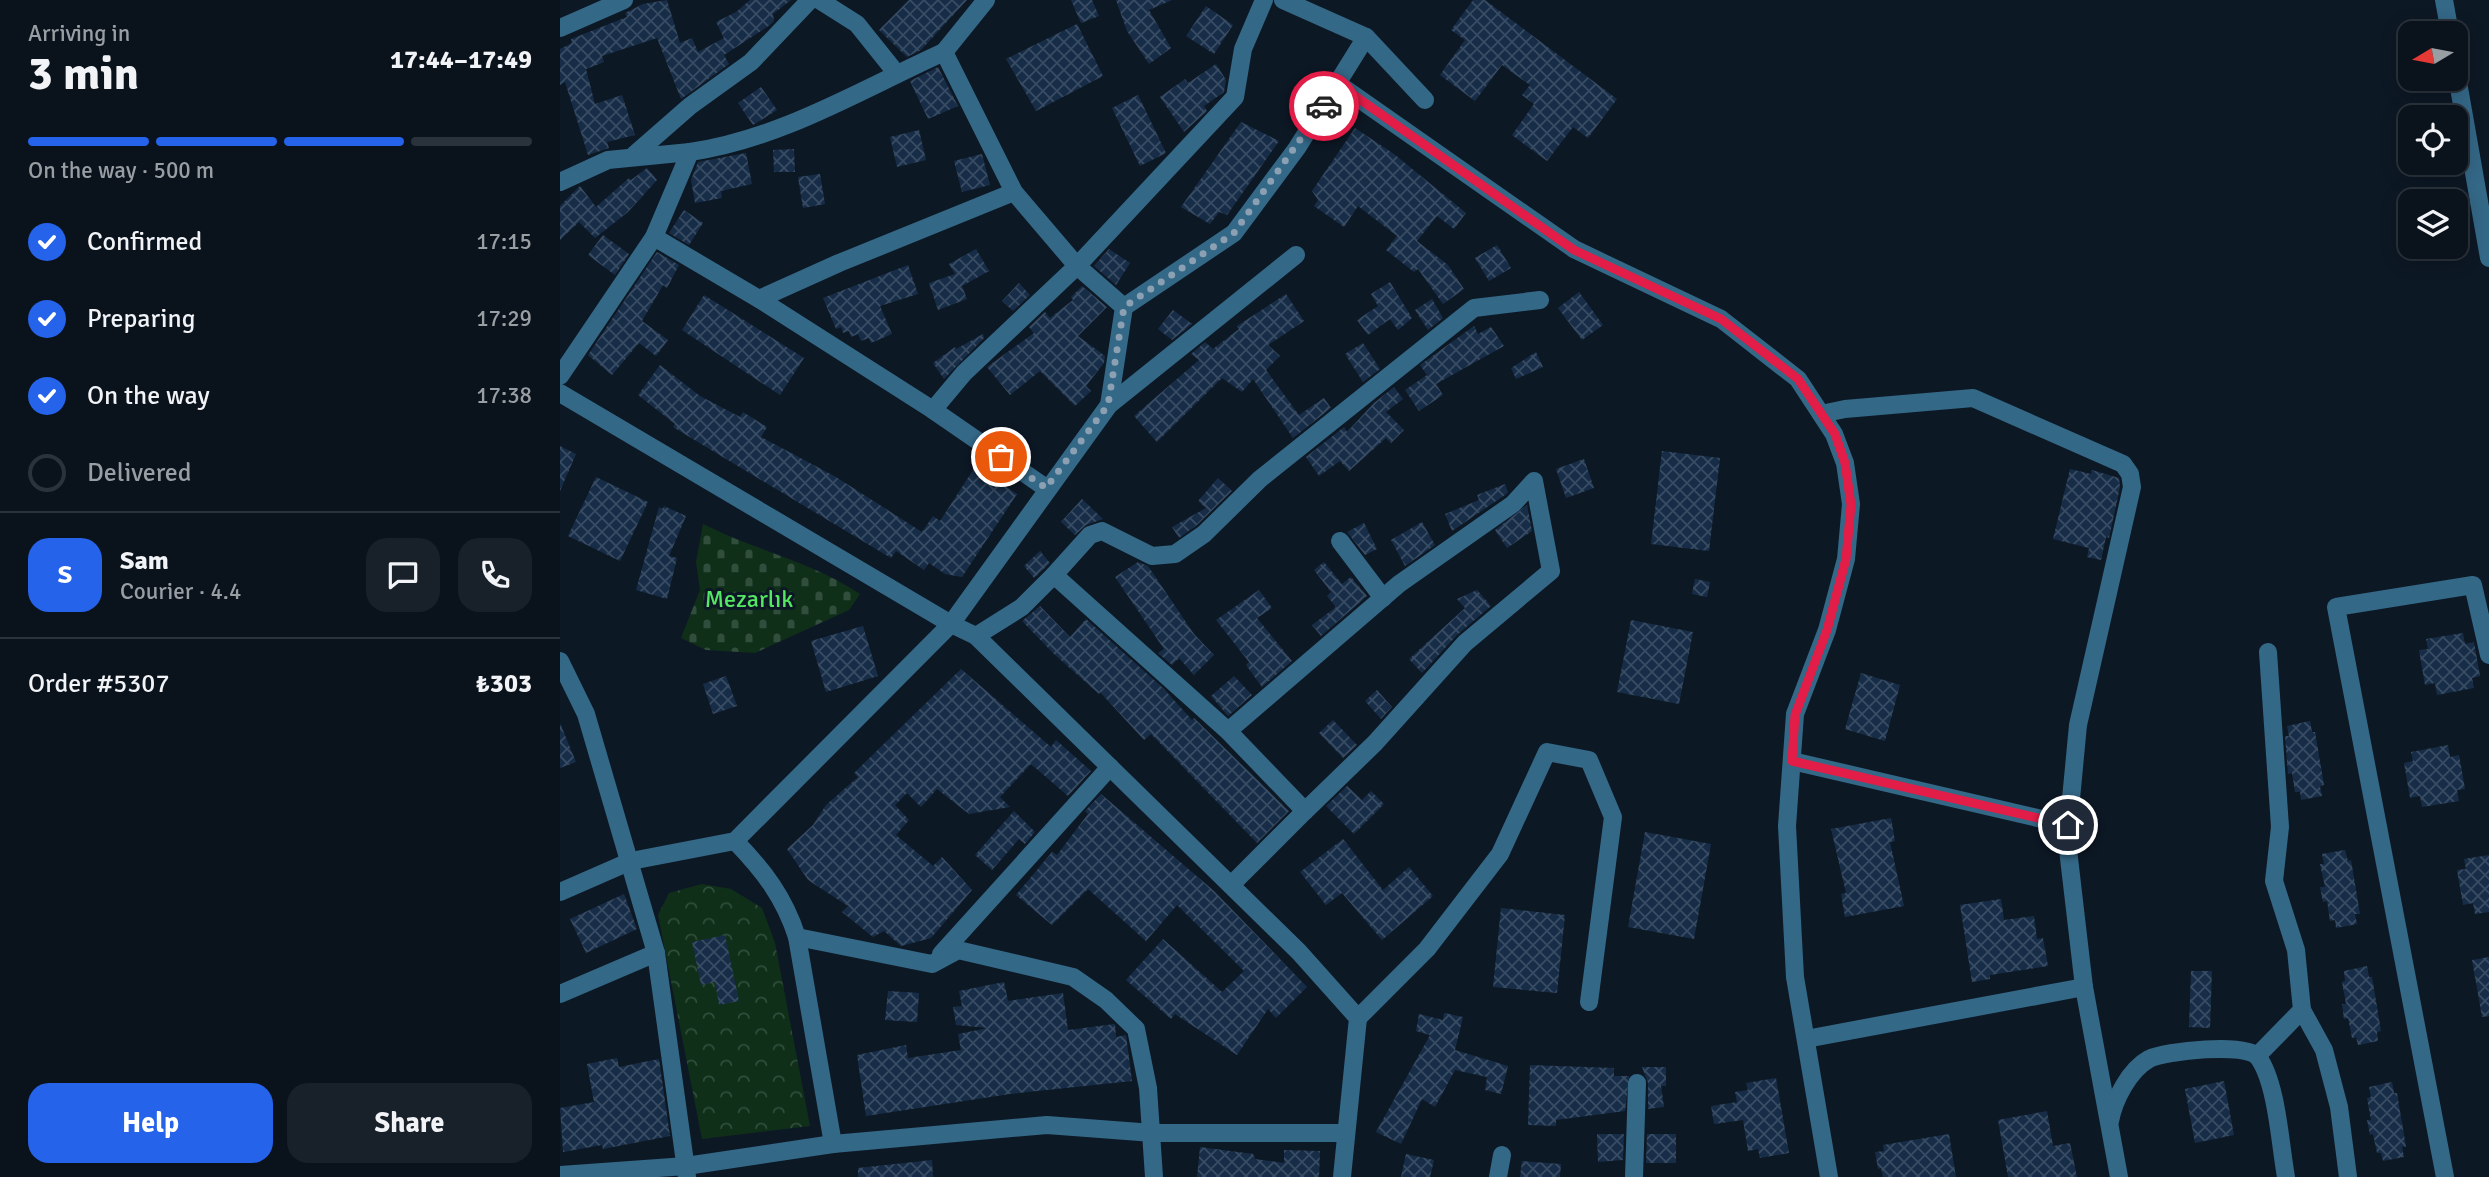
<!DOCTYPE html>
<meta charset="utf-8">
<style>
:root{--surface:#0a121c;--page:#182029;--text:#f1f3f6;--muted:#999ea3;--line:#2a323b;--accent:#2563eb}
body{margin:0;font-family:Signika,sans-serif;background:var(--page);color:var(--text);height:100vh;display:flex;flex-direction:column;font-size:26px;white-space:nowrap}
*{box-sizing:border-box;margin:0}
p{font-size:23px;color:var(--muted)}
.icon{flex:none;width:38px;height:38px;fill:none;stroke:currentColor;stroke-width:2;stroke-linecap:round;stroke-linejoin:round}
.map{position:relative;flex:1;overflow:hidden}
.drawer{display:flex;flex-direction:column;background:var(--surface);width:560px}
.drawer>*{flex:none}
.needle{width:46px;rotate:260deg}
.tools{position:absolute;left:1838px;top:21px;display:grid;gap:14px}
.tools a{display:grid;place-items:center;width:70px;height:70px;border-radius:14px;background:var(--surface);box-shadow:0 4px 18px #0003,0 0 0 2px var(--line);font-size:35px}
.pin{position:absolute;display:grid;place-items:center;width:60px;height:60px;color:#fff;margin:-30px;border:4px solid #fff;border-radius:50%;box-shadow:0 2px 7px #0007}
.courier{position:absolute;display:grid;place-items:center;width:70px;height:70px;margin:-35px;border:5px solid #e11d48;border-radius:50%;background:#fff;color:#222;box-shadow:0 2px 9px #0007}
.headline em{font-style:normal;font-weight:700}
.headline div{display:flex;flex-direction:column-reverse}
.headline{display:flex;align-items:center;justify-content:space-between;height:119px;padding:0 28px}
h1{font-size:46px;font-weight:700;line-height:52px}
.bar{display:grid;grid-template-columns:repeat(4,1fr);gap:10px 7px;align-content:center;height:84px;padding:0 28px}
.bar i{height:9px;border-radius:5px;background:var(--line)}
.bar .current{background:var(--accent)}
.bar p{grid-column:span 4}
.line{display:flex;align-items:center;gap:18px;padding:0 28px;border-top:2px solid var(--line)}
.line div{flex:1}
.round{display:grid;place-items:center;flex:none;width:74px;height:74px;border-radius:21px;background:var(--page)}
ol{padding:0 28px;list-style:none}
li{display:flex;align-items:center;gap:21px;height:77px}
li p{margin-inline-start:auto}
li .icon{padding:7px;border-radius:50%;background:var(--accent);color:#fff;stroke-width:4}
li:last-child{color:var(--muted)}
li i{width:38px;height:38px;border:4px solid var(--line);border-radius:50%}
.primary-button{display:flex;gap:14px;margin-top:auto;padding:14px 28px}
.primary-button a{flex:1;height:80px;border-radius:21px;background:var(--accent);color:#fff;font-size:28px;font-weight:700;line-height:80px;text-align:center}
.primary-button a+a{background:var(--page);color:var(--text)}
main{display:flex;flex:1;min-height:0}
.map>svg:first-child{display:block}
.forest{fill:url(#forest-crowns)}
.cemetery{fill:url(#cemetery-stones)}
.building{fill:url(#building-cross-hatch)}
.lines{fill:none;stroke-linecap:round;stroke-linejoin:round}
.minor{stroke:#346887;stroke-width:18}
.done{stroke:#8ca0b3;stroke-width:7;stroke-dasharray:0 12.6}
.route{stroke:#e11d48;stroke-width:9}
.labels{text-anchor:middle;dominant-baseline:central;stroke-width:6;stroke-linejoin:round;paint-order:stroke}
.park-label{font-size:24px;fill:#54e862;stroke:#0d1825}
</style>
<main>
<section class="drawer">
<div class="headline"><div><h1>3 min</h1><p>Arriving in</p></div><em>17:44–17:49</em></div>
<div class="bar"><i class="current"></i><i class="current"></i><i class="current"></i><i></i><p>On the way · 500 m</p></div>
<ol>
<li><svg class="icon" aria-label="check" viewBox="0 0 24 24"><path d="M5 12l5 5 9-10"/></svg>Confirmed<p>17:15</p></li>
<li><svg class="icon" aria-label="check" viewBox="0 0 24 24"><path d="M5 12l5 5 9-10"/></svg>Preparing<p>17:29</p></li>
<li><svg class="icon" aria-label="check" viewBox="0 0 24 24"><path d="M5 12l5 5 9-10"/></svg>On the way<p>17:38</p></li>
<li><i></i>Delivered</li>
</ol>
<div class="line" style="height:126px"><b class="round" style="background:var(--accent);color:#fff">S</b><div><b>Sam</b><p>Courier · 4.4</p></div><a class="round"><svg class="icon" aria-label="chat" viewBox="0 0 24 24"><path d="M4 5h16v11H9l-5 4z"/></svg></a><a class="round"><svg class="icon" aria-label="phone" viewBox="0 0 24 24"><path d="M5 4h4l2 5-3 2q2 4 5 5l2-3 5 2v4C11 20 4 13 5 4z"/></svg></a></div>
<div class="line" style="height:91px"><div>Order #5307</div><b>₺303</b></div>
<div class="primary-button"><a>Help</a><a>Share</a></div>
</section>
<div class="map">
<svg width="1929" height="1177" viewBox="0 0 1929 1177">
<defs>
<pattern id="forest-crowns" width="20" height="18" patternUnits="userSpaceOnUse" patternTransform="scale(1.75)"><rect width="20" height="18" fill="#0f2f19"/><path d="M2 6a3 3 0 1 1 6 0M12 15a3 3 0 1 1 6 0" fill="none" stroke="#314d3c"/></pattern>
<pattern id="cemetery-stones" width="16" height="16" patternUnits="userSpaceOnUse" patternTransform="scale(1.75)"><rect width="16" height="16" fill="#0f2f19"/><path d="M2 7V4a2 2 0 0 1 4 0v3zM10 15v-3a2 2 0 0 1 4 0v3z" fill="#314d3c"/></pattern>
<pattern id="building-cross-hatch" width="8" height="8" patternUnits="userSpaceOnUse" patternTransform="scale(1.75)"><rect width="8" height="8" fill="#172d47"/><path d="M0 0l8 8M0 8l8-8" fill="none" stroke="#384c63"/></pattern>
</defs>
<rect width="100%" height="100%" fill="#0d1825"/>
<path class="forest" d="M142 884 171 889 202 908 215 943 250 1126 142 1139 98 915 109 893Z"/>
<path class="cemetery" d="M143 524C194 550 253 562 300 594L289 610 195 653 146 650 121 638 140 590 136 562Z"/>
<g class="building">
<path d="M107 0 120 43 132 38 138 52 164 38 156 22 176 12 190 0H231L213 14 214 21 210 25 164 55 169 64 121 99 97 38 42 56 44 62 26 69 35 104 62 95 75 135 47 142 49 148 28 155 5 82 0 85V49L12 43 11 39 67 17 65 13 83 4Z"/>
<path d="M349 0H407L361 50 347 57 319 30Z"/>
<path d="M511 0H532L539 16 521 23Z"/>
<path d="M556 0H612L589 10 611 48 589 64 567 31Z"/>
<path d="M913 0H925L1057 99 1028 138 1013 127 987 161 952 135 974 104 962 95 970 85 942 65 915 101 880 75 905 40 891 30Z"/>
<path d="M646 6 673 25 654 54 626 36Z"/>
<path d="M517 24 543 76 476 111 446 59Z"/>
<path d="M656 64 666 80 664 92 644 106 647 111 624 132 600 97 625 79 628 83Z"/>
<path d="M378 67 398 106 368 119 350 81Z"/>
<path d="M201 87 217 110 193 125 178 103Z"/>
<path d="M578 95 606 153 580 166 552 108Z"/>
<path d="M681 122 719 141 667 215 659 212 650 224 621 207Z"/>
<path d="M795 128 834 154 906 213 894 229 877 216 857 241 888 265 904 289 883 304 858 269 854 272 826 250 837 236 798 206 784 227 754 206 758 200 752 191Z"/>
<path d="M359 130 366 160 337 167 330 137Z"/>
<path d="M234 149 235 172H214L213 150Z"/>
<path d="M186 153 192 184 161 191 162 198 135 203 131 180 138 162Z"/>
<path d="M422 154 430 185 402 192 394 161Z"/>
<path d="M87 168 97 180 68 212 35 238 19 222 0 240V206L20 186 36 207 69 178 71 180Z"/>
<path d="M260 174 265 204 243 208 238 177Z"/>
<path d="M124 210 143 223 129 245 109 233Z"/>
<path d="M43 235 69 254 55 275 28 255Z"/>
<path d="M937 245 951 268 929 281 915 258Z"/>
<path d="M416 249 429 271 402 286 407 299 378 310 369 283 395 274 389 264Z"/>
<path d="M549 249 570 263 556 285 534 266Z"/>
<path d="M97 252 119 265 107 288 103 285 82 321 108 340 96 356 79 343 52 375 28 355Z"/>
<path d="M348 265 358 294 320 306 332 334 311 343 309 338 301 341 298 334 291 337 289 331 283 333 281 327 276 329 263 298Z"/>
<path d="M830 282 852 318 838 330 830 319 808 335 797 320 818 306 811 294Z"/>
<path d="M459 283 470 295 453 311 442 301Z"/>
<path d="M522 286 547 307 518 336 545 356 544 363 526 386 531 391 515 406 480 371 450 395 427 367 474 333 469 327 485 312 490 318 513 300 511 297Z"/>
<path d="M1019 292 1043 325 1022 340 998 308Z"/>
<path d="M726 294 744 321 708 345 720 356 706 370 739 415 764 398 771 408 733 438 693 379 682 392 662 378 597 442 574 416 639 360 631 354 645 342 653 349 679 329 677 326Z"/>
<path d="M144 295 244 358 220 395 122 330Z"/>
<path d="M872 299 883 318 868 330 855 310Z"/>
<path d="M613 310 632 324 612 340 598 329Z"/>
<path d="M914 326 918 334 931 327 944 346 876 384 883 395 859 411 845 390 867 375 860 365Z"/>
<path d="M423 334 424 338 384 379 373 363 395 347 396 349Z"/>
<path d="M803 343 820 369 803 382 785 354Z"/>
<path d="M976 352 983 367 956 379 951 368Z"/>
<path d="M100 365 140 396 180 417 183 412 207 427 201 437 276 477 362 532 373 516 380 521 415 467 457 494 402 577 385 574 369 563 364 570 336 551 331 558 113 427 115 424 78 395Z"/>
<path d="M834 387 843 399 826 412 844 430 831 443 826 438 789 471 780 461 759 476 746 457 784 427 787 432 814 403Z"/>
<path d="M0 446 16 454 0 491Z"/>
<path d="M1102 451 1160 458 1149 551 1091 544Z"/>
<path d="M1024 459 1034 488 1006 498 996 469Z"/>
<path d="M1510 469 1531 474 1532 470 1559 478 1560 487 1549 538 1546 537 1541 560 1527 557 1529 548 1493 539Z"/>
<path d="M36 477 88 502 60 561 8 536Z"/>
<path d="M658 478 672 491 637 525 619 538 612 527 646 508 638 501Z"/>
<path d="M945 484 948 492 945 495 892 531 885 514 919 500 917 495Z"/>
<path d="M522 499 543 519 526 525 515 535 501 522Z"/>
<path d="M967 505 972 531 947 548 935 530Z"/>
<path d="M104 506 126 516 109 556 117 558 107 599 76 590 99 507 102 509Z"/>
<path d="M862 522 875 545 845 566 831 540Z"/>
<path d="M804 523 817 549 805 555 787 532Z"/>
<path d="M480 551 490 563 474 578 464 566Z"/>
<path d="M578 562 588 566 634 634 654 655 634 675 619 658 612 665 598 653 604 649 555 577Z"/>
<path d="M764 562 782 584 791 577 807 596 761 636 752 625 776 607 767 596 771 592 754 570Z"/>
<path d="M1135 579 1150 582 1147 597 1132 594Z"/>
<path d="M699 590 712 608 697 618 732 661 702 687 686 665 689 662 656 620Z"/>
<path d="M917 590 931 606 897 635 862 673 849 659 905 608 897 599Z"/>
<path d="M480 606 510 637 526 619 603 688 632 720 634 718 729 811 697 843 591 734 584 740 540 692 539 694 494 654 462 621Z"/>
<path d="M1071 620 1133 632 1119 704 1057 692Z"/>
<path d="M303 626 318 676 266 692 251 641Z"/>
<path d="M1903 633 1905 644 1914 642 1920 676 1912 678 1914 688 1877 695 1875 683 1865 685 1859 650 1868 649 1866 639Z"/>
<path d="M401 669 491 747 496 740 531 771 508 796 471 764 440 797 450 807 409 814 377 789 361 807 347 793 335 805 349 820 336 835 373 866 382 857 412 890 371 938 341 946 324 931 313 937 282 912 288 906 248 880 227 849 253 825 266 805 298 777 294 773Z"/>
<path d="M1301 673 1340 685 1325 741 1285 729Z"/>
<path d="M166 676 177 706 153 714 143 684Z"/>
<path d="M674 676 692 695 668 716 651 696Z"/>
<path d="M817 690 832 707 821 719 805 701Z"/>
<path d="M773 720 797 745 783 758 759 733Z"/>
<path d="M1750 721 1752 732H1755L1764 785 1760 786 1762 796 1741 800 1740 792H1735L1732 773 1728 774 1725 736H1729L1727 726Z"/>
<path d="M0 723 16 762 0 768Z"/>
<path d="M1888 745 1890 757 1899 755 1905 789 1897 790 1899 801 1862 807 1860 796 1850 798 1844 763 1853 761 1851 752Z"/>
<path d="M787 786 802 800 811 791 824 804 794 834 766 806Z"/>
<path d="M541 794 654 891 747 987 716 1018 708 1009 677 1055 615 1014 611 1019 566 980 603 939 662 992 684 971 617 905 586 941 528 889 492 925 456 895 492 852 497 855 528 814 525 811Z"/>
<path d="M454 811 475 832 465 844 459 839 432 870 415 855Z"/>
<path d="M1331 818 1335 841 1330 842 1344 906 1285 917 1281 894 1286 893 1271 829Z"/>
<path d="M1085 832 1151 844 1134 939 1068 927Z"/>
<path d="M783 839 823 890 849 867 873 896 822 940 782 893 766 905 740 872Z"/>
<path d="M1785 850 1788 861 1791 860 1800 914H1795L1797 924 1776 928 1775 920 1770 921 1767 901 1763 902 1760 887H1765L1760 864H1764L1762 854Z"/>
<path d="M1929 855V912L1915 914 1913 903 1903 905 1897 870 1906 869 1904 859Z"/>
<path d="M64 894 77 929 26 953 10 919Z"/>
<path d="M1441 899 1444 920 1474 916 1477 939 1483 938 1488 966 1430 975V979L1412 982 1400 905Z"/>
<path d="M941 908 1005 915 997 993 933 987Z"/>
<path d="M165 935 179 1001 159 1005 155 982 141 985 132 942Z"/>
<path d="M1929 957V1016L1922 1017 1912 960Z"/>
<path d="M1807 966 1809 977H1812L1821 1031 1817 1032 1818 1041 1798 1045 1796 1037 1792 1038 1788 1018 1784 1019 1782 1004H1786L1782 982 1785 981 1784 971Z"/>
<path d="M1631 971H1652L1650 1028 1629 1027Z"/>
<path d="M444 982 448 1001 503 993 508 1030 555 1024 556 1037 566 1035 572 1081 450 1094 306 1116 297 1055 346 1045 348 1058 401 1050 398 1034 428 1028 396 1025 393 1007 402 1006 399 991Z"/>
<path d="M328 991 359 993 357 1022 325 1020Z"/>
<path d="M884 1013 903 1017 895 1050 948 1066 941 1094 925 1090 927 1077 895 1070 875 1107 862 1099 841 1144 816 1132 870 1035 856 1031 859 1014 883 1020Z"/>
<path d="M57 1058 59 1067 99 1059 110 1136 43 1149 42 1145 3 1152 0 1108 34 1102 27 1064Z"/>
<path d="M970 1065 1054 1068V1076H1069L1065 1111 996 1120V1126L968 1125Z"/>
<path d="M1082 1067H1106V1086H1101L1104 1107 1088 1109V1083Z"/>
<path d="M1216 1078 1229 1153 1200 1158 1198 1149 1188 1151 1183 1120 1154 1124 1151 1106 1177 1102 1175 1092 1188 1090 1186 1083Z"/>
<path d="M1664 1081 1674 1135 1635 1143 1625 1089Z"/>
<path d="M1832 1082 1834 1093H1837L1846 1147H1842L1844 1157 1823 1161 1821 1153H1817L1813 1134 1810 1135 1807 1120H1811L1807 1098 1811 1097 1809 1087Z"/>
<path d="M1487 1111 1493 1146 1510 1143 1517 1177H1448L1438 1120Z"/>
<path d="M1037 1134H1064L1063 1160 1038 1162Z"/>
<path d="M1087 1134H1116V1163H1086Z"/>
<path d="M1389 1134 1396 1177H1323L1321 1168 1318 1169 1315 1152 1324 1151 1323 1145Z"/>
<path d="M640 1147 693 1154 695 1159 724 1163V1150L760 1151 759 1177H637Z"/>
<path d="M846 1154 874 1160 870 1177H841Z"/>
<path d="M372 1160 373 1177H298V1168Z"/>
<path d="M962 1161 1001 1164 1000 1177H960Z"/>
</g>
<g class="lines">
<g class="minor">
<path d="M259 0 297 24 337 74"/>
<path d="M426 0 384 52 454 192 517 266 564 307 549 405"/>
<path d="M723 0 806 37 865 100"/>
<path d="M1884 0 1890 33"/>
<path d="M0 28 64 0"/>
<path d="M1895 65 1929 258"/>
<path d="M778 84 1014 249 1161 319 1238 379 1274 434 1285 463 1291 504 1286 559 1267 630 1235 714 1227 826 1235 977 1269 1177"/>
<path d="M130 152C223 138 300 90 384 52"/>
<path d="M74 155 130 106 191 62 250 0"/>
<path d="M0 182 48 160 130 152 94 237"/>
<path d="M199 299 373 410"/>
<path d="M564 307 674 233 737 148 806 37"/>
<path d="M0 376 94 237 199 299 279 263 454 192"/>
<path d="M0 393 391 624 416 636 739 952 798 1018 782 1177"/>
<path d="M1261 414 1285 409 1413 398 1563 464 1570 474 1572 487 1518 725 1507 841 1524 987 1559 1177"/>
<path d="M486 488 373 410 404 373 517 266 675 97 683 49 704 0"/>
<path d="M780 541 823 598"/>
<path d="M494 575 530 535 542 531 592 556 615 554 644 534 700 479 914 308 980 300"/>
<path d="M416 636 462 607 494 575 668 731 745 811 671 885"/>
<path d="M0 661 26 714 96 953 127 1177"/>
<path d="M668 731 839 584 953 504 974 481 991 571 905 643 815 743 745 811"/>
<path d="M1232 761 1508 825"/>
<path d="M175 841C204 871 224 897 237 937L372 964 398 950 513 977 546 1000 576 1029 588 1088 594 1177"/>
<path d="M0 892 71 861 175 841 391 624 549 405 736 255"/>
<path d="M237 937 273 1144"/>
<path d="M381 954 550 767"/>
<path d="M0 994 96 953"/>
<path d="M1742 1010 1764 1050 1779 1107 1788 1177"/>
<path d="M798 1018 867 949 940 854 987 752 1029 760 1053 817 1029 1002"/>
<path d="M1246 1039 1524 987"/>
<path d="M1697 1056 1742 1010 1736 950 1714 881 1720 827 1708 652"/>
<path d="M1550 1121C1554 1100 1569 1070 1589 1059 1605 1051 1687 1042 1698 1057 1717 1083 1720 1144 1726 1177"/>
<path d="M0 1175 126 1166 273 1144 487 1125 593 1133H786"/>
<path d="M938 1177 942 1155"/>
<path d="M1074 1177 1077 1083"/>
<path d="M1885 1177 1776 607 1913 585 1929 655"/>
</g>
</g>
<g class="lines">
<path class="done" d="M441 457 486 488 548 405 564 307 674 233 764 106"/>
<path class="route" d="M764 106 778 84 1014 250 1161 319 1238 379 1275 434 1285 463 1291 505 1286 559 1267 630 1235 715 1232 761 1508 825"/>
</g>
<g class="labels">
<g class="park-label">
<text x="189" y="599">Mezarlık</text>
</g>
</g>
</svg>
<div class="tools">
<a><svg class="needle" viewBox="-14 -14 28 28"><path d="M0-13l5 13h-10z" fill="#e53935"/><path d="M0 13l5-13h-10z" fill="#999ea3"/></svg></a>
<a><svg class="icon" aria-label="locate" viewBox="0 0 24 24"><circle cx="12" cy="12" r="6"/><path d="M12 2v4M12 18v4M2 12h4M18 12h4"/></svg></a>
<a><svg class="icon" aria-label="layers" viewBox="0 0 24 24"><path d="M12 4l9 5-9 5-9-5zM3 14l9 5 9-5"/></svg></a>
</div>
<div class="pin" style="left:441px;top:457px;background:#ea580c"><svg class="icon" aria-label="bag" viewBox="0 0 24 24"><path d="M5 8h14l-1 12H6zM9 8a3 3 0 0 1 6 0"/></svg></div>
<div class="pin" style="left:1508px;top:825px;background:#1f2937"><svg class="icon" aria-label="home" viewBox="0 0 24 24"><path d="M3 11l9-7 9 7M6 9v11h12V9"/></svg></div>
<div class="courier" style="left:764px;top:106px"><svg class="icon" aria-label="car" viewBox="0 0 24 24"><path d="M5 17H2v-5l4-1 3-4h7l3 4 3 1v5h-3M9 17h6M6 11h13"/><circle cx="7" cy="17" r="2"/><circle cx="17" cy="17" r="2"/></svg></div>
</div>
</main>
